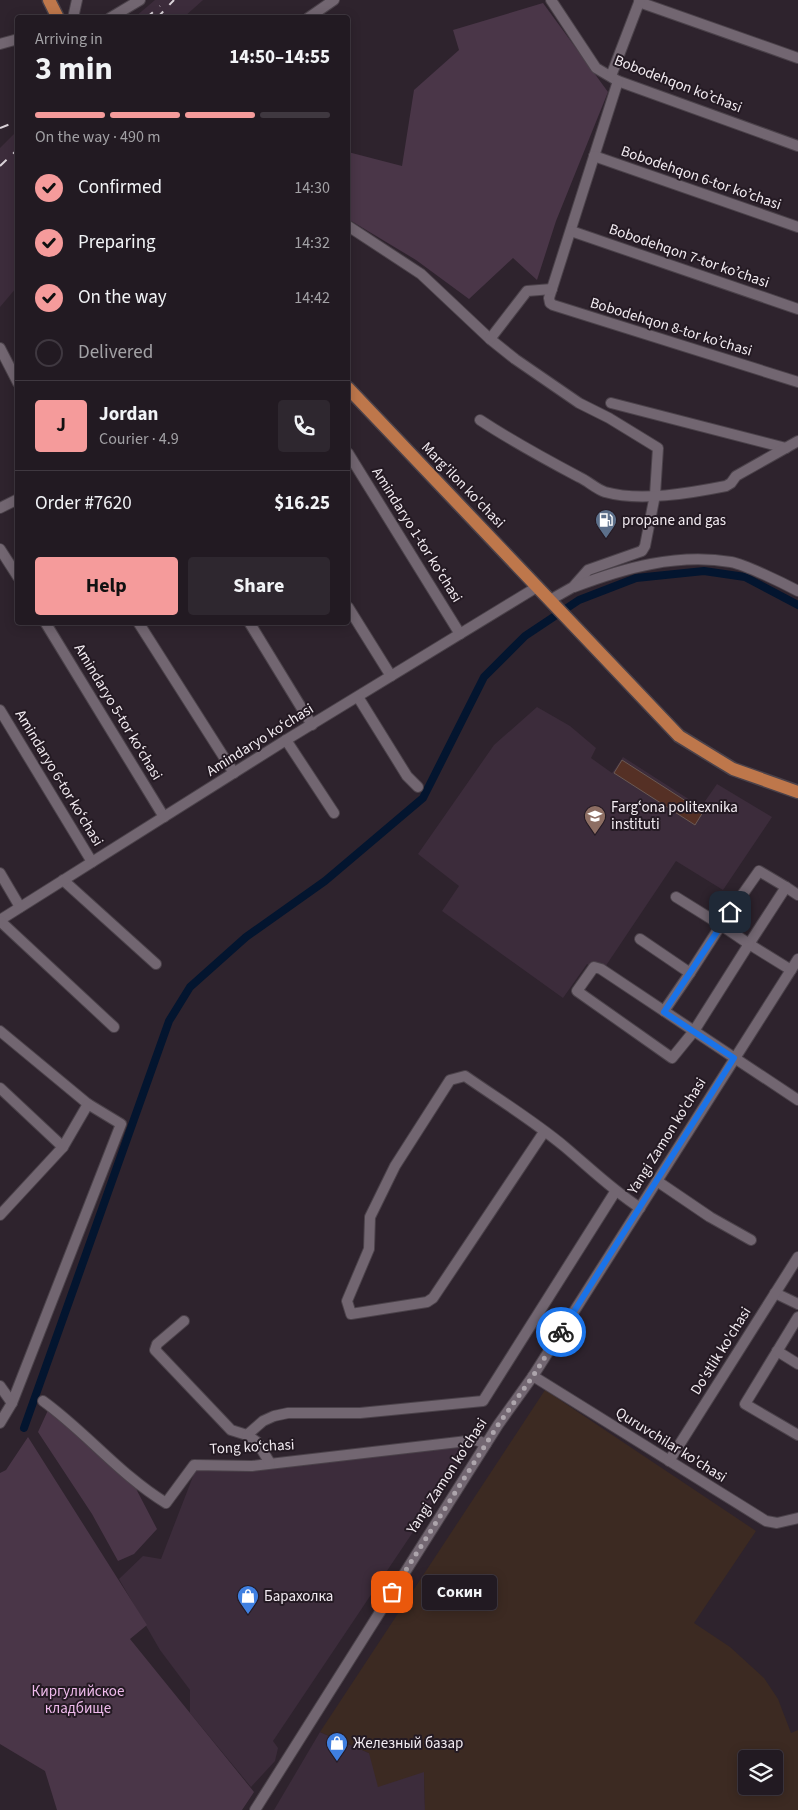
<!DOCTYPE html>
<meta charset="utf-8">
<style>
:root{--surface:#221a22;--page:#2e272f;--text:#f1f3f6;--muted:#a2a1a5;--line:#3f3840;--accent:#f59b9b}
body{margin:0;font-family:"Source Sans 3",sans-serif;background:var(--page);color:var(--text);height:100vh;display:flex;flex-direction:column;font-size:19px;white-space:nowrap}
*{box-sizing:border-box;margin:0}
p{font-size:16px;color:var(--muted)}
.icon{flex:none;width:28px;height:28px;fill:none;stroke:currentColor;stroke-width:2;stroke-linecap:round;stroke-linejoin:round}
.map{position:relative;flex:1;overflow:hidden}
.panel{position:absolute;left:15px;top:15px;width:335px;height:610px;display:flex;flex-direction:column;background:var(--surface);border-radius:5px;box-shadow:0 2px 12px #0003,0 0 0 1px var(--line)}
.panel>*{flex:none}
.fabs{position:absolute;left:738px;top:1750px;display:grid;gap:10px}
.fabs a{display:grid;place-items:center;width:45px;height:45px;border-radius:5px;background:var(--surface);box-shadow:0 2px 12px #0003,0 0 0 1px var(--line);font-size:25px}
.pin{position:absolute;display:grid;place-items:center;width:42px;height:42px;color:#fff;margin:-21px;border-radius:10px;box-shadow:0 2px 8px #0006}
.courier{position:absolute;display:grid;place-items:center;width:50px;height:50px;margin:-25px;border:4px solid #1a73e8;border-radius:50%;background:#fff;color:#222;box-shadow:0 1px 6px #0007}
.bubble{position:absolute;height:35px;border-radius:5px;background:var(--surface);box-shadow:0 2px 12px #0003,0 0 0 1px var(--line);font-size:16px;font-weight:700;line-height:35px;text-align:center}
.head em{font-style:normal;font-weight:700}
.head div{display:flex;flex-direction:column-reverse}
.head{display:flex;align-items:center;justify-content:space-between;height:85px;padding:0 20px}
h1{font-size:32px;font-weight:700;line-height:38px}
.bar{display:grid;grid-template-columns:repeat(4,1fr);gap:8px 5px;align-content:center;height:60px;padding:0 20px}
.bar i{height:6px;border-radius:4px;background:var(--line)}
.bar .current{background:var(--accent)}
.bar p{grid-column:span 4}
.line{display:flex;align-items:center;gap:12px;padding:0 20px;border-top:1px solid var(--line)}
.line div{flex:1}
.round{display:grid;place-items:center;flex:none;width:52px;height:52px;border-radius:5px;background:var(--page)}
ol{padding:0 20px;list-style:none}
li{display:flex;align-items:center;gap:15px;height:55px}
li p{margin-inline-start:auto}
li .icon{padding:5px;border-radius:50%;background:var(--accent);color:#111;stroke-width:4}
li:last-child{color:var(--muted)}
li i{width:28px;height:28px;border:2px solid var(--line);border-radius:50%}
.primary-button{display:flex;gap:10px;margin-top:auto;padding:10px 20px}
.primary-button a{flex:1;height:58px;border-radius:5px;background:var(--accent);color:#111;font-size:20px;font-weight:700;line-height:58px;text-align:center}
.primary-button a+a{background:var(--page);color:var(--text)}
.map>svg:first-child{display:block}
.built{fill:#3c2c3b}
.industrial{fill:#3c2a22;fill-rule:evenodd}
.green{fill:#4a3648}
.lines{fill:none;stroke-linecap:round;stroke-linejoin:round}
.canal{stroke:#03152f;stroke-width:8}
.building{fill:#553025;stroke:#6a5954}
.minor-casing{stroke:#4b424a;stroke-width:12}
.major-casing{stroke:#4b424a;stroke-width:15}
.minor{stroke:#726671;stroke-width:10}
.major{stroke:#be774b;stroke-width:12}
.rail{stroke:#d9d2d8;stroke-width:2;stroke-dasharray:9 9;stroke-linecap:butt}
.done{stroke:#ada5ac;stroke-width:5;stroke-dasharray:0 9}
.route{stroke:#1a73e8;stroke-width:6}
.labels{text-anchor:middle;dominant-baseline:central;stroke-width:4;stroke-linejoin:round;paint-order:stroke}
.street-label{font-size:15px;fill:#f2ebf1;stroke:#241a23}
.poi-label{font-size:15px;fill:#f2ebf1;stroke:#241a23;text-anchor:start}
.park-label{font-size:15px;fill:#efbbec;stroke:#241a23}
</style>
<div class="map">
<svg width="798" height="1810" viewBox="0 0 798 1810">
<rect width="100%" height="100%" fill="#2e232d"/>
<g class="built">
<path d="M155 0H203L184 17H135Z"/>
<path d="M17 131V287L0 307V148Z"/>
<path d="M537 707 570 726 596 748 591 758 612 773 623 757 701 807 717 784 772 817 723 890 676 861 601 973 587 964 563 998 442 911 459 886 418 854 494 745Z"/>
<path d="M474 1441 273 1741 278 1748 275 1761 251 1787 190 1713V1690L160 1650 119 1579 143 1556 161 1559 197 1466Z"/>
<path d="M320 1732 369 1753 424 1772 425 1810H274Z"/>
</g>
<path class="industrial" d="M545 1390 756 1531 694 1623 730 1647 764 1678 778 1699 791 1733 798 1730V1810H425L424 1772 378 1787 369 1753 320 1732ZM746 1759H774V1786H746Z"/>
<g class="green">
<path d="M543 3 608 92 556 221 537 280 513 258 469 299 416 260 348 219V152L402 166 414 90 459 50 453 30Z"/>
<path d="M49 1408 132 1481 157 1529 134 1554 118 1561 92 1514 38 1432Z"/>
<path d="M28 1437 147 1625 130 1639 254 1792 242 1810H57L45 1771 0 1744V1473L6 1470Z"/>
</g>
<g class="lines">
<path class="canal" d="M24 1428 169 1021 190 987 246 937 325 881 423 798 484 677 525 636 579 600 636 578 704 571 745 577 798 605"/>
</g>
<path class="building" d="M622 760 703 812 695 825 614 773Z"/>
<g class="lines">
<g class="minor-casing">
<g id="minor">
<path d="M551 0 596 68 618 81 798 146"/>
<path d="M639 2 798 58"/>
<path d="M73 18 77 0"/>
<path d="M110 18 140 0"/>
<path d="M308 18 334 0"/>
<path d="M0 44 18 39"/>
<path d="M611 76 640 0"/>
<path d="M618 81 549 298 550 303 553 305 798 382"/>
<path d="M594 156 798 227"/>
<path d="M348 226 421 274 490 339 515 359 579 403 609 418 658 448 655 495 645 546 642 551 588 570 573 587 550 600"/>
<path d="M571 231 798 309"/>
<path d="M490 339 527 291 552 289"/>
<path d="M0 348 18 383"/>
<path d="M611 403 786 448"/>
<path d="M480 420C512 441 545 459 579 477 588 481 596 489 605 492 640 502 691 493 726 486L731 483 736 476 798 441"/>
<path d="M348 453 460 634"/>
<path d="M0 508 18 499"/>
<path d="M0 549 18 577"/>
<path d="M574 587C624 568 677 553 731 562 746 565 783 583 798 591"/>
<path d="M348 607 391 676"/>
<path d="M45 622 164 817"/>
<path d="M138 622 234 773"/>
<path d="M249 622 312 725"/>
<path d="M358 697 407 776 418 787"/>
<path d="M0 710 92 862"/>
<path d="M286 740 334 813"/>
<path d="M0 873 20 907"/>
<path d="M63 880 156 964"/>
<path d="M786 887 798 895"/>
<path d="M676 897 721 925 759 871 786 887 749 944 791 970"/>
<path d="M0 920 286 740 537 587"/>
<path d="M0 921 114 1027"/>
<path d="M640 939 690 973 721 925 749 944 694 1031 601 969 594 967 577 991 672 1058 694 1031 798 1100"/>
<path d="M664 1011 690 973"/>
<path d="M0 1031 88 1104"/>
<path d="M0 1088 63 1147"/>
<path d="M544 1132 433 1298 427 1302 351 1314 347 1301 369 1249 370 1217 395 1166 450 1080 465 1076C498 1099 534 1121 565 1147 591 1169 611 1189 640 1208"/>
<path d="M657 1181 710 1217 751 1240"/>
<path d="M0 1215 63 1147 88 1104 121 1124 12 1403 0 1423"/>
<path d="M775 1293 798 1304"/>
<path d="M798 1317 745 1404 798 1435"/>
<path d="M184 1321 157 1344 155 1350 231 1430 247 1435 263 1421 274 1416 288 1413H360L483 1401 615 1192"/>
<path d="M777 1351 798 1364"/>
<path d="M533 1376 766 1521 777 1523 798 1518"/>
<path d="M0 1386 12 1403"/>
<path d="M43 1401C86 1432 120 1475 166 1503L194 1465 252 1466 476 1440 486 1444"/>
<path d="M247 1435 257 1442 270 1463"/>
<path d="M669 1461 798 1257"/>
<path d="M255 1810 498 1425 533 1376 798 959"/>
</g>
</g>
<g class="major-casing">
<g id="major">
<path d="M49 0 58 18"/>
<path d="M348 388 679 736 733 769 798 792"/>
</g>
</g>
<use href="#minor" class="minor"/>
<use href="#major" class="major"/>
<g class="rail">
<path d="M146 18 160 6"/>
<path d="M157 18 174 0"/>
<path d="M0 128 18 121"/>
<path d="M0 166 18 149"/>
</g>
</g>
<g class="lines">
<path class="done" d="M392 1592 498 1425 533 1376 561 1332"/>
<path class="route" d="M561 1332 734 1058 664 1012 730 912"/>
</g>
<defs>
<g id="fuel-pin" transform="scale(1.125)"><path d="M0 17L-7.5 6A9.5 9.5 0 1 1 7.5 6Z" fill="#5c6f8a" stroke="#241a23"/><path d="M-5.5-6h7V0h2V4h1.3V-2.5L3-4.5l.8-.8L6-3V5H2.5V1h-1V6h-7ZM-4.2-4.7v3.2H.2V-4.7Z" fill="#fff"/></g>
<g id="university-pin" transform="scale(1.125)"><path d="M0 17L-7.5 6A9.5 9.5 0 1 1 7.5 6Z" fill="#8d6e63" stroke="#241a23"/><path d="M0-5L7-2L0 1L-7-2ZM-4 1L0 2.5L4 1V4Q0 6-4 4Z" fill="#fff"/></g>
<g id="shop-pin" transform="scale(1.125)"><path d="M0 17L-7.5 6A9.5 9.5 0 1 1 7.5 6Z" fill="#3f7fe0" stroke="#241a23"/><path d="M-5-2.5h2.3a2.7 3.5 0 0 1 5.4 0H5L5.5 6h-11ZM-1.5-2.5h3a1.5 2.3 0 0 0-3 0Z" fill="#fff"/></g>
</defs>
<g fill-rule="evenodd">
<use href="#fuel-pin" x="606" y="520"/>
<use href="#university-pin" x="595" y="816"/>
<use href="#shop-pin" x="248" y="1596"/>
<use href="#shop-pin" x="337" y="1743"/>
</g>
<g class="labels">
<g class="street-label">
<text transform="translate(678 84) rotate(21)">Bobodehqon koʼchasi</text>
<text transform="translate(701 178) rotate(19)">Bobodehqon 6-tor koʼchasi</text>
<text transform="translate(689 256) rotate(19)">Bobodehqon 7-tor koʼchasi</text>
<text transform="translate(671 327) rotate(17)">Bobodehqon 8-tor koʼchasi</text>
<text transform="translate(463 485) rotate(46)">Marg'ilon ko'chasi</text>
<text transform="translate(417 535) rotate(58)">Amindaryo 1-tor koʻchasi</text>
<text transform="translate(118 712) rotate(59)">Amindaryo 5-tor koʻchasi</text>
<text transform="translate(260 740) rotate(-32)">Amindaryo koʻchasi</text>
<text transform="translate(59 778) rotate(59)">Amindaryo 6-tor koʻchasi</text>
<text transform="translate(667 1136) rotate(-58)">Yangi Zamon ko'chasi</text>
<text transform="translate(721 1351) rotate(-58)">Do'stlik ko'chasi</text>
<text transform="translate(671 1445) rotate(32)">Quruvchilar ko'chasi</text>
<text transform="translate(252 1447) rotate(-3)">Tong koʻchasi</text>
<text transform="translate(447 1476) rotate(-57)">Yangi Zamon ko'chasi</text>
</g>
<g class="poi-label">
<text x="622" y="520">propane and gas</text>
<text x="611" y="807">Fargʻona politexnika<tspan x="611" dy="17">instituti</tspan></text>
<text x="264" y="1596">Барахолка</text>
<text x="353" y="1743">Железный базар</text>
</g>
<g class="park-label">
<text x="78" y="1691">Киргулийское<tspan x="78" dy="17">кладбище</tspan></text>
</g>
</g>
</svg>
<div class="fabs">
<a><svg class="icon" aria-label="layers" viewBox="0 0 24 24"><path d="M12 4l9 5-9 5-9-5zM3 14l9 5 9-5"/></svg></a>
</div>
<div class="pin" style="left:392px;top:1592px;background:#ea580c"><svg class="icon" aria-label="bag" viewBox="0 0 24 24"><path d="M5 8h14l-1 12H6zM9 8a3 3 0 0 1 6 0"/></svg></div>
<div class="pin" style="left:730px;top:912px;background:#1f2937"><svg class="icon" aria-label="home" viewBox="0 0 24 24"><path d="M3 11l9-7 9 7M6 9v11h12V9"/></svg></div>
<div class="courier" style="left:561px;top:1332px"><svg class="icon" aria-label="bike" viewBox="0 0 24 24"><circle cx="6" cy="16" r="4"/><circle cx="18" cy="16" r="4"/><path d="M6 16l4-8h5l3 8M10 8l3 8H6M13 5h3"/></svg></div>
<div class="bubble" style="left:422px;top:1575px;width:75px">Сокин</div>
<section class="panel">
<div class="head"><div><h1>3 min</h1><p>Arriving in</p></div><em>14:50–14:55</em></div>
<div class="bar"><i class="current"></i><i class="current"></i><i class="current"></i><i></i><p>On the way · 490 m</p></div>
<ol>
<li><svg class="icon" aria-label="check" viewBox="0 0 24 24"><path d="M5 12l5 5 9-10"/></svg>Confirmed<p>14:30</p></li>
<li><svg class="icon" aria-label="check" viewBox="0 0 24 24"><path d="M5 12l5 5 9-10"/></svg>Preparing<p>14:32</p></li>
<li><svg class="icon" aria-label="check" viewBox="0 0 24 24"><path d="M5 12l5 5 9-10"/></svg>On the way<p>14:42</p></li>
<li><i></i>Delivered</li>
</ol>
<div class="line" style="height:90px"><b class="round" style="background:var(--accent);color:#111">J</b><div><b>Jordan</b><p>Courier · 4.9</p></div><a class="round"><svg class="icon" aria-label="phone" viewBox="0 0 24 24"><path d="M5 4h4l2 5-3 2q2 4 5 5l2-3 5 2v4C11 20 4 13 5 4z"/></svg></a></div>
<div class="line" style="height:65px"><div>Order #7620</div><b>$16.25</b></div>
<div class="primary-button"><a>Help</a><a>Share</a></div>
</section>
</div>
